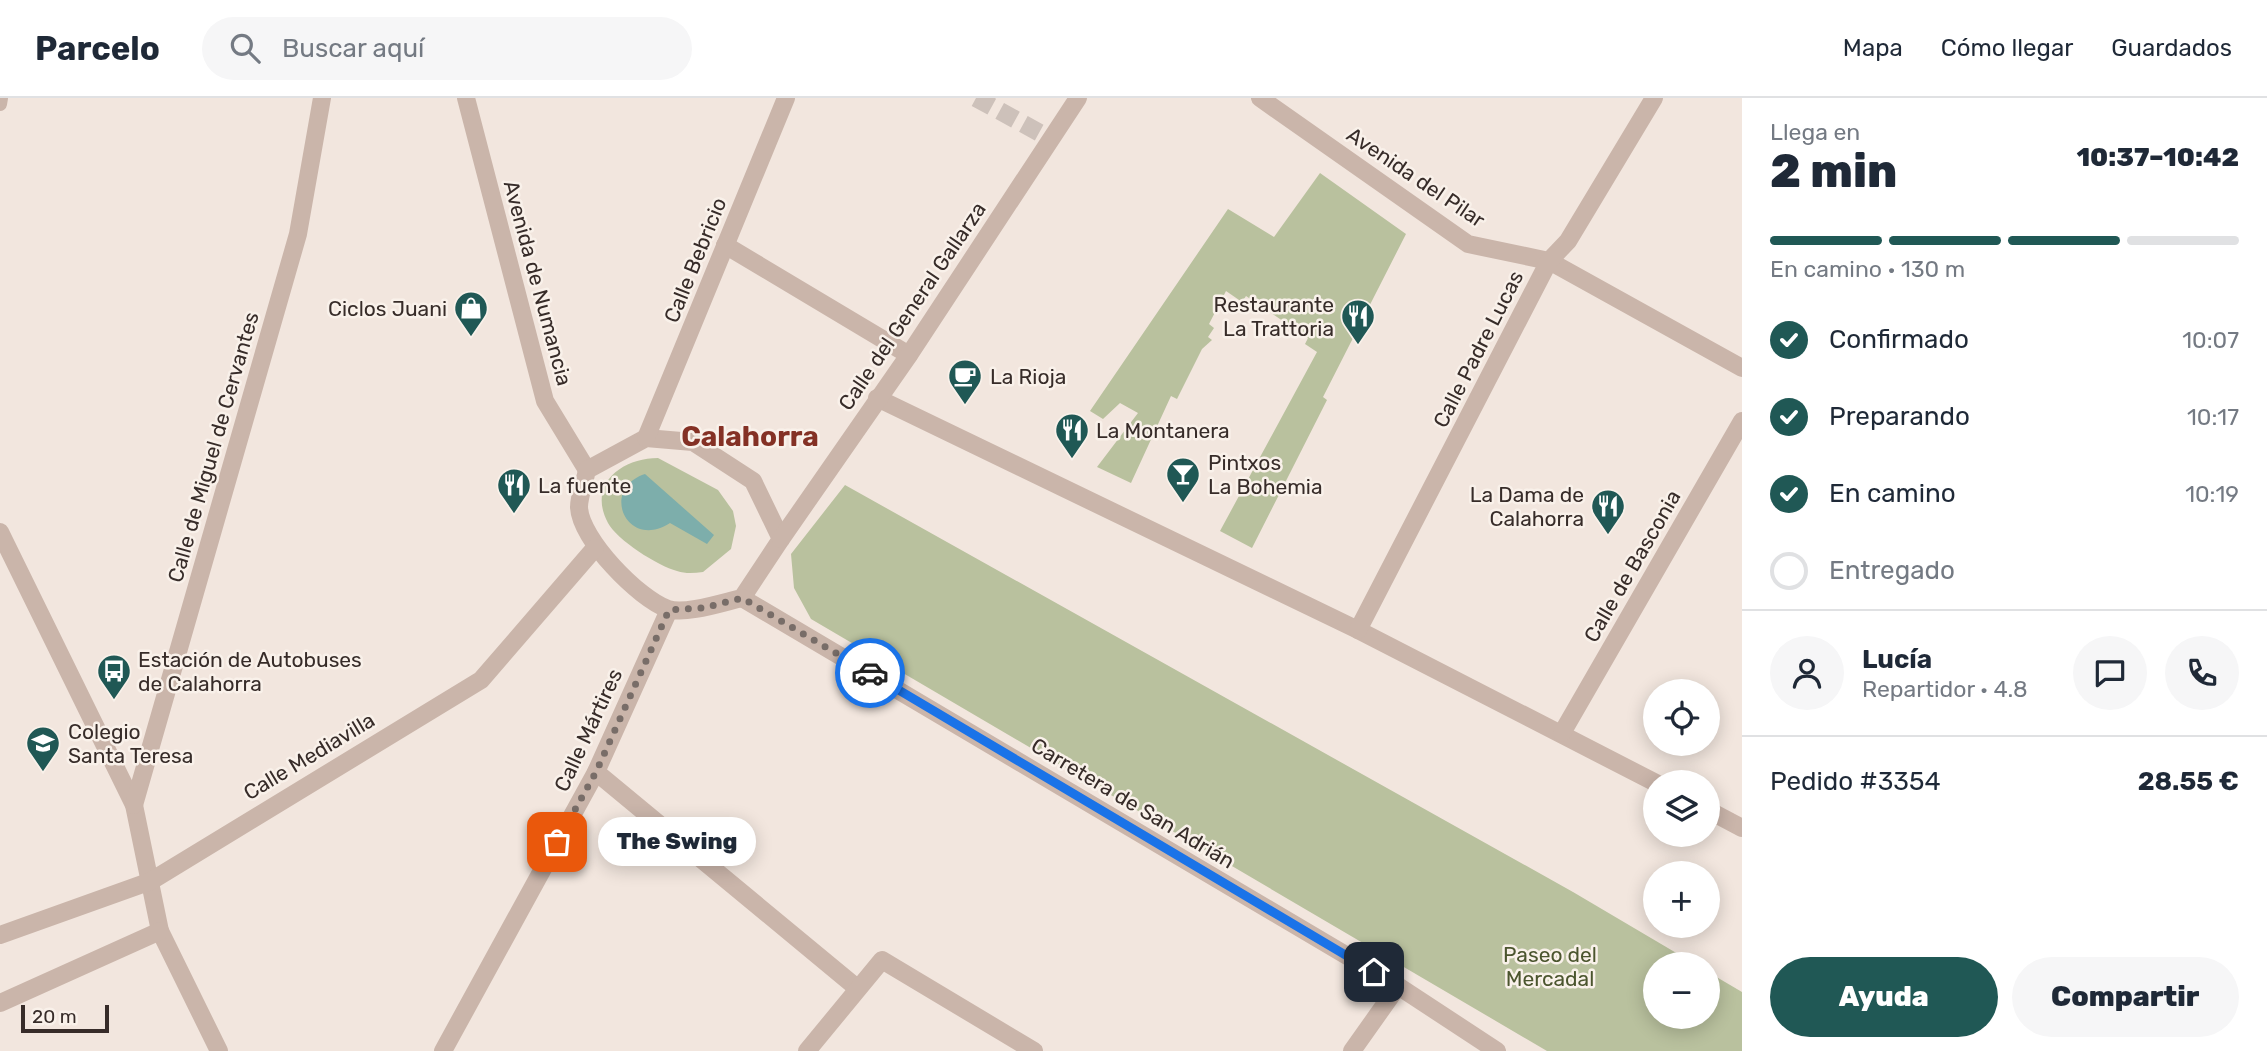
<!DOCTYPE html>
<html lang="es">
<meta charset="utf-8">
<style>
:root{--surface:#fff;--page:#f6f6f7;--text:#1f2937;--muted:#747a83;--line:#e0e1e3;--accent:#205855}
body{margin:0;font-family:Rubik,sans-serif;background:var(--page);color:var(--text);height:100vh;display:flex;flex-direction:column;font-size:26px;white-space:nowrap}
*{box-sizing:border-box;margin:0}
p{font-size:23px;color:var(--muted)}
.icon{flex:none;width:38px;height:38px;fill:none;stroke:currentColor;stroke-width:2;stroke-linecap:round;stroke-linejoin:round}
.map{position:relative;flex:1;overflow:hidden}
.details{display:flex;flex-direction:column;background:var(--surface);width:525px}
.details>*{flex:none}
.buttons{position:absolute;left:1643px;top:581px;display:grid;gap:14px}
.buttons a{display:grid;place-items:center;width:77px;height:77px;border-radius:50%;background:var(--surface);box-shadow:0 4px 18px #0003;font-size:35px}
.scale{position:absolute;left:21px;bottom:18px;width:88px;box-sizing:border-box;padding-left:7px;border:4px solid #372c29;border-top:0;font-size:19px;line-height:24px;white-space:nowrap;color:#372c29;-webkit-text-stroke:5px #f9f1ea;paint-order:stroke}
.pin{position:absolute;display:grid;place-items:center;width:60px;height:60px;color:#fff;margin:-30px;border-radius:14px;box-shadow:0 4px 10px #0006}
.courier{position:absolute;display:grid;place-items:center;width:70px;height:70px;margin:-35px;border:5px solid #1a73e8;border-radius:50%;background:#fff;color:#222;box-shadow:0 2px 9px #0007}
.bubble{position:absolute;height:49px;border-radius:24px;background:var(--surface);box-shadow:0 4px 18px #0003;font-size:23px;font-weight:800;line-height:49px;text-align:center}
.overview em{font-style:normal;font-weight:800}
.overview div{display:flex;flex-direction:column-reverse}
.overview{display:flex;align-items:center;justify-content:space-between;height:119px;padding:0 28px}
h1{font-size:46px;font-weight:800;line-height:52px}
.bar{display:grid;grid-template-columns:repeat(4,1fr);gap:10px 7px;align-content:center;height:84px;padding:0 28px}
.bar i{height:9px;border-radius:5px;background:var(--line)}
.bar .current{background:var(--accent)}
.bar p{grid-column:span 4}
.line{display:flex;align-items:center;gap:18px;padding:0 28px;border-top:2px solid var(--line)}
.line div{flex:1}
.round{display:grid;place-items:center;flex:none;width:74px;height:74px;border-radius:37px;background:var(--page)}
ol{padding:0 28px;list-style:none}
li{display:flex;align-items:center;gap:21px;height:77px}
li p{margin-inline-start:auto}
li .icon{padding:7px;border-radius:50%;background:var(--accent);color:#fff;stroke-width:4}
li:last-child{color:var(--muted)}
li i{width:38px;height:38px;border:4px solid var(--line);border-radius:50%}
.action{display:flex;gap:14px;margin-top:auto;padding:14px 28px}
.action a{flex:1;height:80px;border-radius:42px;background:var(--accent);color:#fff;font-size:28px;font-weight:800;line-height:80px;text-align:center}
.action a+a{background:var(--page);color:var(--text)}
header{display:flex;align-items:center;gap:42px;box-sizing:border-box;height:98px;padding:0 35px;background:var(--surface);border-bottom:2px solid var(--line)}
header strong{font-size:33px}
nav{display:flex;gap:38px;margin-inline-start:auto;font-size:24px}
.search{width:490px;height:63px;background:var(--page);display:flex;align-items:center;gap:18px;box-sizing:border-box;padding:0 24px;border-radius:38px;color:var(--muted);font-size:26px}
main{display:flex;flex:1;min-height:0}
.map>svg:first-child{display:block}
.green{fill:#b9c19e}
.water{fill:#7daeab}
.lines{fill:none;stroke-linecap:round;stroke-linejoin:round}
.pedestrian-tunnel{stroke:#cdc1ba;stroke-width:18;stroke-dasharray:18 9;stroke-linecap:butt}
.service{stroke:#cab5aa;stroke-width:14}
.pedestrian{stroke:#cab5aa;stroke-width:18}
.minor{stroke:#cab5aa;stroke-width:18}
.tertiary{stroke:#cab5aa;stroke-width:18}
.done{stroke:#786d68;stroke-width:7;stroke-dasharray:0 12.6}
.route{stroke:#1a73e8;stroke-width:9}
.labels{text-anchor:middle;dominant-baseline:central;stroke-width:5;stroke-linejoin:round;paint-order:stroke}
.street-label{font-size:21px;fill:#372c29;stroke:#f9f1ea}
.poi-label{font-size:21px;fill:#372c29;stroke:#f9f1ea;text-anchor:start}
.park-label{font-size:21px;fill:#4b552e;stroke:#f9f1ea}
.district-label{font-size:28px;font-weight:bold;fill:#843125;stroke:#f9f1ea}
</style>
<header>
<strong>Parcelo</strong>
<div class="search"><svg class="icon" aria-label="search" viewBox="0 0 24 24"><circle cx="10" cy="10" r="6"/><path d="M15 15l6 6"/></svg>Buscar aquí</div>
<nav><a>Mapa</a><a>Cómo llegar</a><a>Guardados</a></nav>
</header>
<main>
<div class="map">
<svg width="1742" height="953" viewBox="0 0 1742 953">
<rect width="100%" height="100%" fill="#f2e6de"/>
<g class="green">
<path d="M1320 75 1406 136 1323 299 1327 302 1252 450 1220 433 1317 254 1305 246 1308 240 1246 198 1242 204 1226 193 1209 226 1214 230 1208 239 1212 242 1202 251 1177 301 1171 298 1131 385 1097 369 1138 315 1120 305 1103 321 1090 313 1228 111 1274 139Z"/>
<path d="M658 360 718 392 733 413 736 428 731 451 703 474C694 475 686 476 677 473 658 468 617 442 608 425 587 386 622 360 658 360Z"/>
<path d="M845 387 1573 794 1695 866H1656V919H1708V874L1742 894V953H1547L811 521 794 490 791 456Z"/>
</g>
<path class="water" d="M645 376 714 437 707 446 670 425C627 453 599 391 645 376Z"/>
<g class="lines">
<path class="pedestrian-tunnel" d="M976 0 1051 41"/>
<path class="service" d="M0 6 1 0"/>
<path class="pedestrian" d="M725 147 909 257"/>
<g class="minor">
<path d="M1260 0 1468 146 1549 163 1742 270"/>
<path d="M877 300 1358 532 1656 685"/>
<path d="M0 434 134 707 160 833 219 953"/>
<path d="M1358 532 1549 163 1568 143 1654 0"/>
<path d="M1562 635 1742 323"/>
<path d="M596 674 857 890"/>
<path d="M134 707 298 136 322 0"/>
<path d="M1708 712 1742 730"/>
<path d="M0 905 160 833"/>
<path d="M807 953 882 862 1034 953"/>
<path d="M1352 953 1398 888"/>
</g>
<g class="tertiary">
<path d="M466 0 545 303 587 372"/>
<path d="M646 340 693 344 753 383 781 441 742 500C724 504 685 517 668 511 639 501 580 441 579 409 579 398 585 383 587 372Z"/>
<path d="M646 340 786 0"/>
<path d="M781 441 909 257 1078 0"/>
<path d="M742 500 1398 888 1497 953"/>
<path d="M0 837 151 783 481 582 595 450"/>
<path d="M443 953 596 674 669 512"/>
</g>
</g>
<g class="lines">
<path class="done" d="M557 744 596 674 669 512 703 510 742 500 870 575"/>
<path class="route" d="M870 575 1374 874"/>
</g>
<defs>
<g id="shop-pin" transform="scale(1.75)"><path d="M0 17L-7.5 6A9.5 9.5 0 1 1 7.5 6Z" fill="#205855" stroke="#f9f1ea"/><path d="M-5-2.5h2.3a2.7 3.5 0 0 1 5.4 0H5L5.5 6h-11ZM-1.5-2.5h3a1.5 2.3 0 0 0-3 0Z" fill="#fff"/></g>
<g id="restaurant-pin" transform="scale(1.75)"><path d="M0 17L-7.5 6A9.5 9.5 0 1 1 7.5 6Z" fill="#205855" stroke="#f9f1ea"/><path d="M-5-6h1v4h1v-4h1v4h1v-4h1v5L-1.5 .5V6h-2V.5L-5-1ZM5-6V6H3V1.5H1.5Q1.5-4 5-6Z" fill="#fff"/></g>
<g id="cafe-pin" transform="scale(1.75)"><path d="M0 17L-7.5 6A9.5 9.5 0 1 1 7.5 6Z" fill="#205855" stroke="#f9f1ea"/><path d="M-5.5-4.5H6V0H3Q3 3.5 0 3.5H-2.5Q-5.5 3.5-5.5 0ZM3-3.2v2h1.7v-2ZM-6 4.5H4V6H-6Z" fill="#fff"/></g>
<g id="bar-pin" transform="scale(1.75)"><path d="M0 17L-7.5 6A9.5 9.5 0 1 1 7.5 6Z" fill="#205855" stroke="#f9f1ea"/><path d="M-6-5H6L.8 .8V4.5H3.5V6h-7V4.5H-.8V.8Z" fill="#fff"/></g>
<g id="bus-pin" transform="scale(1.75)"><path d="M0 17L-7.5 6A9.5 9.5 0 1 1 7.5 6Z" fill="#205855" stroke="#f9f1ea"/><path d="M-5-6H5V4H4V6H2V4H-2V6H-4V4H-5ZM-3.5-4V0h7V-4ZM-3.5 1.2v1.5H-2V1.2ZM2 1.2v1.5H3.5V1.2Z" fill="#fff"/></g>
<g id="school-pin" transform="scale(1.75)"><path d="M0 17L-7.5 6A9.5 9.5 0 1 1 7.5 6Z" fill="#205855" stroke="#f9f1ea"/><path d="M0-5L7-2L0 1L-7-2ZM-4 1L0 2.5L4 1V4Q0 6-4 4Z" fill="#fff"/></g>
</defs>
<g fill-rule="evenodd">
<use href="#shop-pin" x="471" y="210"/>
<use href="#restaurant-pin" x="1358" y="218"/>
<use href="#cafe-pin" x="965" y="278"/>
<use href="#restaurant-pin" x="1072" y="332"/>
<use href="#bar-pin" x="1183" y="376"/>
<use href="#restaurant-pin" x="514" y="387"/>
<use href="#restaurant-pin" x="1608" y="408"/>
<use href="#bus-pin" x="114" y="573"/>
<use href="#school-pin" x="43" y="645"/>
</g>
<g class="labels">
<g class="street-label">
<text transform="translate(1416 79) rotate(34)">Avenida del Pilar</text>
<text transform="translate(695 162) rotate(-68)">Calle Bebricio</text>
<text transform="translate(538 185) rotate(75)">Avenida de Numancia</text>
<text transform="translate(912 208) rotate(-56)">Calle del General Gallarza</text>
<text transform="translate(1478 251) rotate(-63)">Calle Padre Lucas</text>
<text transform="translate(213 349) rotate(-74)">Calle de Miguel de Cervantes</text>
<text transform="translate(1632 468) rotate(-60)">Calle de Basconia</text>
<text transform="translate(588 632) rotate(-65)">Calle Mártires</text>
<text transform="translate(309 658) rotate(-31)">Calle Mediavilla</text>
<text transform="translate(1133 705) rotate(31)">Carretera de San Adrián</text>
</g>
<g class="poi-label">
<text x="1334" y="206" text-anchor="end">Restaurante<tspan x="1334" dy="24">La Trattoria</tspan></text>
<text x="447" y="210" text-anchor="end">Ciclos Juani</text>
<text x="990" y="278">La Rioja</text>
<text x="1096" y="332">La Montanera</text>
<text x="1208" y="364">Pintxos<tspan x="1208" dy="24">La Bohemia</tspan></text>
<text x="538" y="387">La fuente</text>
<text x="1584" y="396" text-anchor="end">La Dama de<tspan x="1584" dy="24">Calahorra</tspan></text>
<text x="138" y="561">Estación de Autobuses<tspan x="138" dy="24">de Calahorra</tspan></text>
<text x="68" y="633">Colegio<tspan x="68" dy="24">Santa Teresa</tspan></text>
</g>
<g class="park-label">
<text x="1550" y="856">Paseo del<tspan x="1550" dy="24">Mercadal</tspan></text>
</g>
<g class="district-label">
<text x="750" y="338">Calahorra</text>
</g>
</g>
</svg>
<div class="buttons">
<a><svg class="icon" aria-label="locate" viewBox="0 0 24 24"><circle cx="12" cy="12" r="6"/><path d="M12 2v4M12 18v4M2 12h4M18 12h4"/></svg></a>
<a><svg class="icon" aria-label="layers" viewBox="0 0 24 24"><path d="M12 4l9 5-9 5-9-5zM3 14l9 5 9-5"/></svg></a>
<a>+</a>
<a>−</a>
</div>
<div class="scale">20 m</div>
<div class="pin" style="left:557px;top:744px;background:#ea580c"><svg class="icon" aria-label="bag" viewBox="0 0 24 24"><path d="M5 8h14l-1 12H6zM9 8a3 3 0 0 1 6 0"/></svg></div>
<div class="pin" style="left:1374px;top:874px;background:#1f2937"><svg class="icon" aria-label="home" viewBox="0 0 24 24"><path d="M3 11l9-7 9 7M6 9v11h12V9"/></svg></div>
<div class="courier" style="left:870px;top:575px"><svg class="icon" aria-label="car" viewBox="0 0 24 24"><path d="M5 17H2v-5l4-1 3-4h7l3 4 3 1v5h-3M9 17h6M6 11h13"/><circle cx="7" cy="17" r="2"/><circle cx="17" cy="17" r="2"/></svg></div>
<div class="bubble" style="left:598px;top:719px;width:158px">The Swing</div>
</div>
<section class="details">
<div class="overview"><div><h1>2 min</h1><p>Llega en</p></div><em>10:37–10:42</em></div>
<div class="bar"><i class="current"></i><i class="current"></i><i class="current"></i><i></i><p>En camino · 130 m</p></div>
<ol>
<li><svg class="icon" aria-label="check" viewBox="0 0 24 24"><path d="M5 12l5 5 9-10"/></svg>Confirmado<p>10:07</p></li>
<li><svg class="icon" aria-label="check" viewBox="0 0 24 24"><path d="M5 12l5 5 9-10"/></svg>Preparando<p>10:17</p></li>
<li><svg class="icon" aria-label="check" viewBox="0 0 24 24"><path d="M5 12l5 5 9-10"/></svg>En camino<p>10:19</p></li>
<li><i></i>Entregado</li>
</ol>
<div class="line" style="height:126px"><a class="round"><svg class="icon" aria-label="person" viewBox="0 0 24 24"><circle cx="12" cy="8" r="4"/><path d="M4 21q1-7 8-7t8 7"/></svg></a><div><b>Lucía</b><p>Repartidor · 4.8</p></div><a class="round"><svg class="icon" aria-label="chat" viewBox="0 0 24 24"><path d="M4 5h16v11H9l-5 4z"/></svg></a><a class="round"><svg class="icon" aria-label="phone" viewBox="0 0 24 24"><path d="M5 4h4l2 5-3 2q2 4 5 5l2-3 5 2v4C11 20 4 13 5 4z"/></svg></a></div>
<div class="line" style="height:91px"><div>Pedido #3354</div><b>28.55 €</b></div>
<div class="action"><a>Ayuda</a><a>Compartir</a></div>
</section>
</main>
